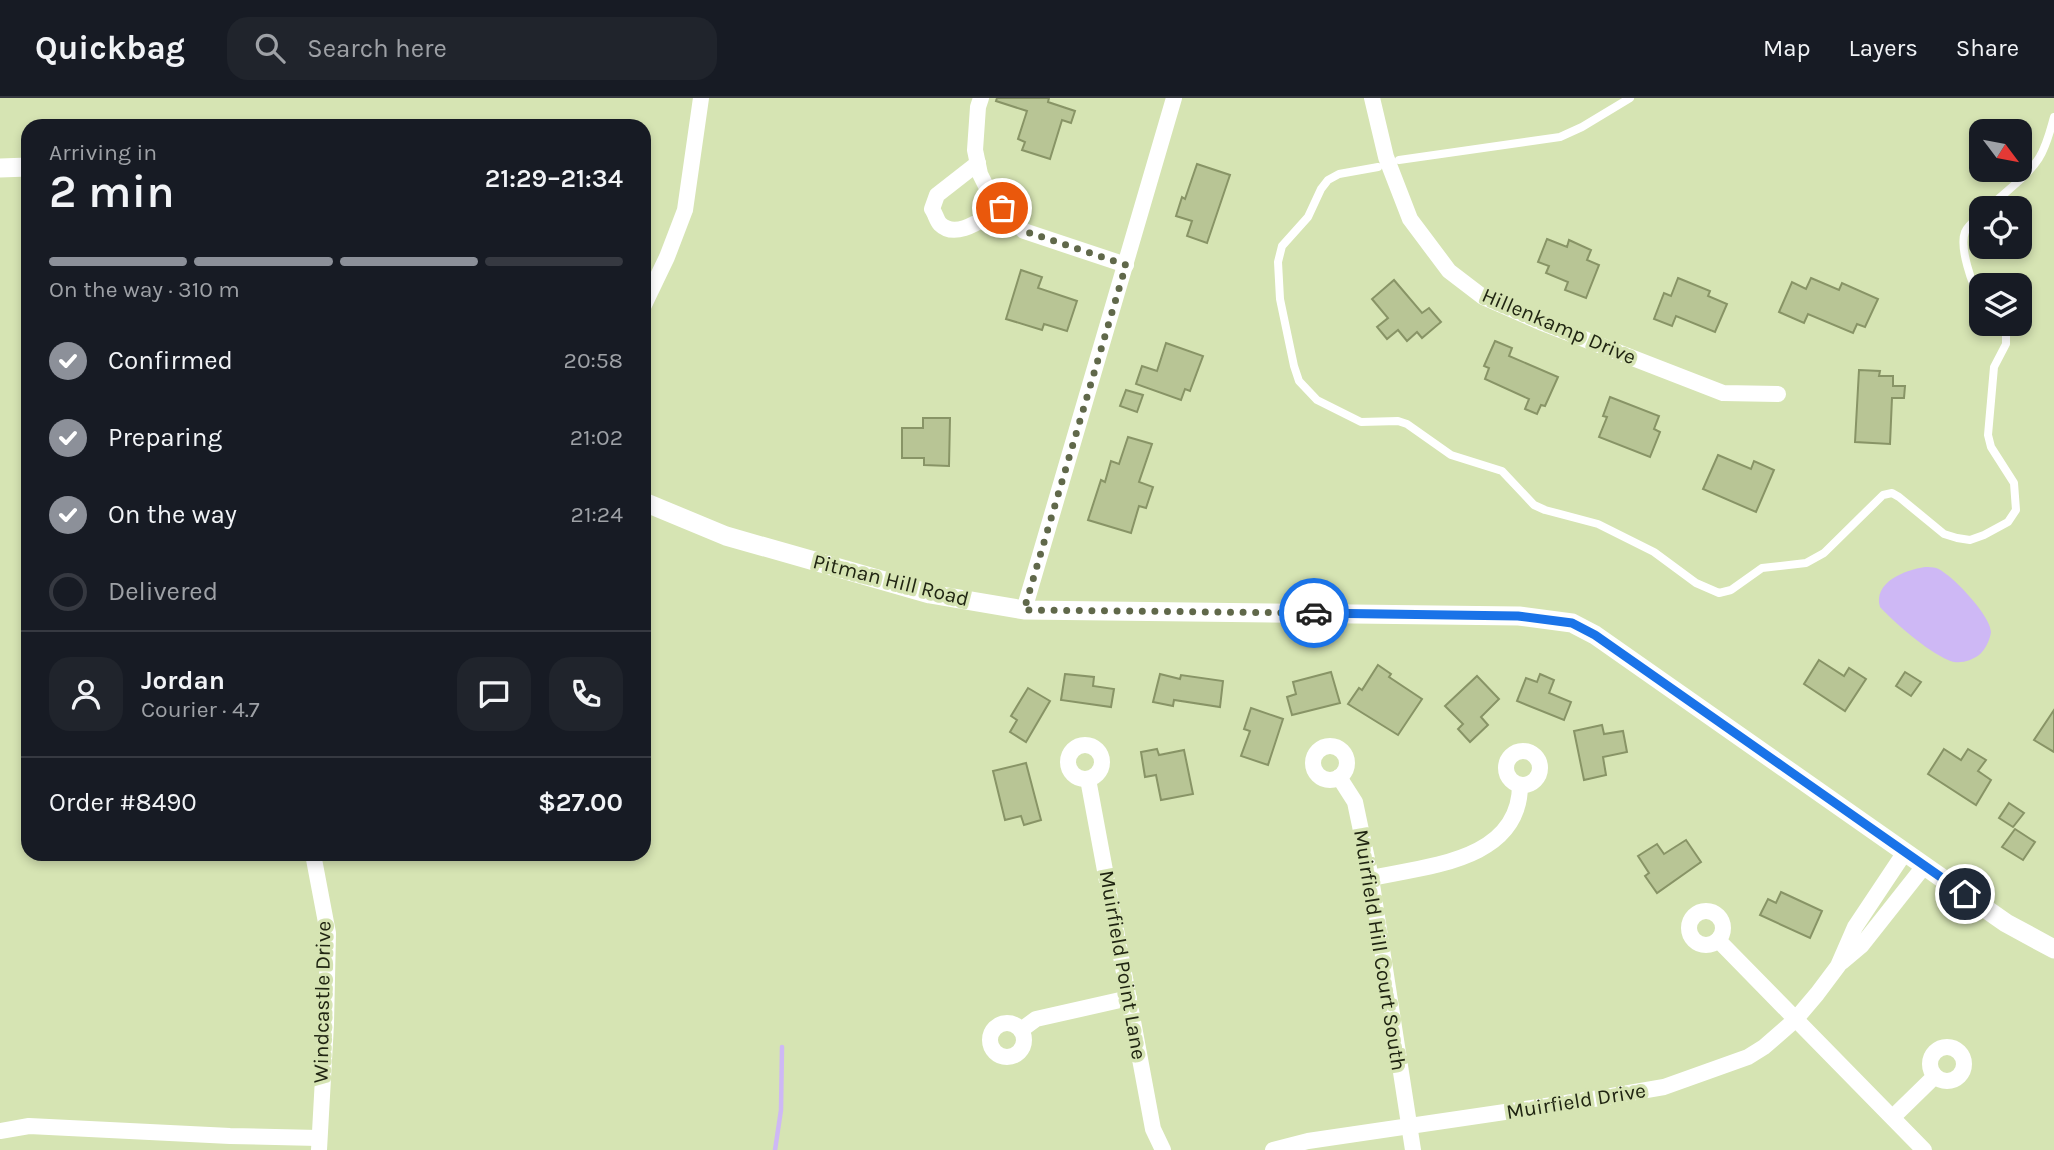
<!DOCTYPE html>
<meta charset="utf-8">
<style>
:root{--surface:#171b24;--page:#20242c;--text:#f1f3f6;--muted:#9ea1a6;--line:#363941;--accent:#8c9099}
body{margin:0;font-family:Karla,sans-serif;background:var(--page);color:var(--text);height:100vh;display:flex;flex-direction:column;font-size:26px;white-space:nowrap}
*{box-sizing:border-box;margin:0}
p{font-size:23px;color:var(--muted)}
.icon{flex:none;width:38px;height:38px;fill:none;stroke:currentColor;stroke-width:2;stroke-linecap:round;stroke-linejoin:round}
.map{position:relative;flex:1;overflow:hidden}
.sheet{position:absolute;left:21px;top:21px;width:630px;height:742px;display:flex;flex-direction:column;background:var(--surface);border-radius:21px;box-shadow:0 4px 10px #0003}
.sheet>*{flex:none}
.needle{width:46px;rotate:122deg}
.buttons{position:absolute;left:1969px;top:21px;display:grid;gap:14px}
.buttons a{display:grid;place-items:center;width:63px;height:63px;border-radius:14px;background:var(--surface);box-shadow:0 4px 10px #0003;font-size:35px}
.pin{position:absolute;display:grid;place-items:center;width:60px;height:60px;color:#fff;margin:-30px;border:4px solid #fff;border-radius:50%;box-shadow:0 2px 7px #0007}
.courier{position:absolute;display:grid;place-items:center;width:70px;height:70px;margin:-35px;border:5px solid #1a73e8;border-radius:50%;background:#fff;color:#222;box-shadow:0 2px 9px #0007}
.head em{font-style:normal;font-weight:600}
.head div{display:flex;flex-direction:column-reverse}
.head{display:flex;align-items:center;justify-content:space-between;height:119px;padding:0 28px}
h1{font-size:46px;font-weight:600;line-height:52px}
.bar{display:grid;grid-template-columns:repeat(4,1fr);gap:10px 7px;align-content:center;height:84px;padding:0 28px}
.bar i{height:9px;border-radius:5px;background:var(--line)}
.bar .selected{background:var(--accent)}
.bar p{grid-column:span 4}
.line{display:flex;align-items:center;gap:18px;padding:0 28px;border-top:2px solid var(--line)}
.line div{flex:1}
.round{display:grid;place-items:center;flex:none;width:74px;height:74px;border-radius:21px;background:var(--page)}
ol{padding:0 28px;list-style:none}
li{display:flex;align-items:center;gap:21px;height:77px}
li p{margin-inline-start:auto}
li .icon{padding:7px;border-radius:50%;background:var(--accent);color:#fff;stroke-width:4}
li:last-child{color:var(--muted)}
li i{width:38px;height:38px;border:4px solid var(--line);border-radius:50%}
header{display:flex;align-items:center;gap:42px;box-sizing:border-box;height:98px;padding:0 35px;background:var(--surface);border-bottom:2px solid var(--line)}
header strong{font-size:33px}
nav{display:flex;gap:38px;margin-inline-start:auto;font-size:24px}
.search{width:490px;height:63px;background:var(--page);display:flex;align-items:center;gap:18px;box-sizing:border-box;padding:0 24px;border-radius:21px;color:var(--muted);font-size:26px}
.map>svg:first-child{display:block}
.water{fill:#ceb8f5}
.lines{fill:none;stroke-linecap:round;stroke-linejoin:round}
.stream{stroke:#ceb8f5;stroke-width:4.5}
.building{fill:#b8c595;stroke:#889466;stroke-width:2}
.service{stroke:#fff;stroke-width:8}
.minor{stroke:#fff;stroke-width:16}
.tertiary{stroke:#fff;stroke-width:19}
.done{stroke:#60684a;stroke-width:7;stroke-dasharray:0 12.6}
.route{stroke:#1a73e8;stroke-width:9}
.labels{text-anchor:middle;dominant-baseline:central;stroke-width:7;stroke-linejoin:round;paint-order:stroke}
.street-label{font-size:21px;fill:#202512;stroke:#d6e4b3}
</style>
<header>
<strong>Quickbag</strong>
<div class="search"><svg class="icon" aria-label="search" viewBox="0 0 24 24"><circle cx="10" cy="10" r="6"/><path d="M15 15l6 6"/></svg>Search here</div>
<nav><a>Map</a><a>Layers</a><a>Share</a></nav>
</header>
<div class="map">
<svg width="2054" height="1052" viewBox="0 0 2054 1052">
<rect width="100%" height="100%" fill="#d6e4b3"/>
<path class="water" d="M1925 469C1929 469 1933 469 1936 470 1951 475 1991 518 1991 534 1990 542 1985 552 1979 557 1971 563 1958 567 1948 562 1926 552 1897 527 1880 509 1873 484 1905 472 1925 469Z"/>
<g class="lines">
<path class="stream" d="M775 1052 781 1012 782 949"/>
</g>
<g class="building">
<path d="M997 0H1049L1048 4 1075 13 1071 25 1062 22 1050 61 1022 52 1025 44 1018 41 1027 13 996 3Z"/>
<path d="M1197 66 1230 77 1207 145 1187 138 1192 123 1176 118 1182 99 1185 101Z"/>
<path d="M1547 141 1567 149 1569 142 1591 152 1587 162 1599 167 1586 200 1565 192 1568 184 1546 175 1549 168 1538 164Z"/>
<path d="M1021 172 1042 179 1038 190 1077 203 1067 233 1044 226 1042 232 1006 221Z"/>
<path d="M1678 180 1710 193 1708 198 1727 206 1715 234 1676 218 1672 228 1654 221 1664 195 1671 198Z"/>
<path d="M1811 180 1839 192 1842 185 1878 201 1865 229 1857 226 1853 235 1808 216 1804 225 1779 214 1792 184 1806 191Z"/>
<path d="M1394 182 1422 215 1429 210 1441 224 1422 240 1417 234 1407 243 1398 232 1387 241 1377 229 1388 220 1372 201Z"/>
<path d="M1495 243 1512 250 1509 258 1558 279 1545 308 1541 307 1537 316 1525 311 1529 301 1485 281 1489 270 1484 268Z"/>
<path d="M1166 245 1203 258 1190 293 1185 291 1181 302 1136 286 1142 268 1157 273Z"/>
<path d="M1859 272 1880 273 1879 278H1893V288H1905L1904 300H1892L1890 346 1855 344Z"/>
<path d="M1126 292 1143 297 1137 314 1120 308Z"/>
<path d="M1610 299 1659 318 1654 331 1660 334 1650 359 1599 339 1607 319 1603 318Z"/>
<path d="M923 320H950L949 368 924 367V360H902V330H923Z"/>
<path d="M1128 339 1152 346 1139 384 1153 389 1146 410 1139 408 1131 435 1088 422 1101 382 1105 384 1111 363 1119 366Z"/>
<path d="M1718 357 1751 371 1754 363 1774 372 1756 414 1703 391Z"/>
<path d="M1819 562 1844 578 1849 570 1866 581 1845 613 1804 586Z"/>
<path d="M1378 567 1391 576 1389 579 1422 601 1398 637 1348 606 1359 590 1362 592Z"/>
<path d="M1331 574 1340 605 1292 617 1287 599 1296 596 1293 584Z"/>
<path d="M1905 574 1921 584 1911 598 1896 588Z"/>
<path d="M1065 576 1094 579 1093 588 1114 591 1111 609 1061 602Z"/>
<path d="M1160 576 1180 581 1181 577 1223 583 1220 609 1174 602 1173 608 1153 604Z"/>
<path d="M1540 576 1554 582 1549 595 1571 604 1564 622 1517 603 1526 580 1537 584Z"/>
<path d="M1477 578 1499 601 1481 619 1488 627 1470 644 1458 631 1463 626 1445 608Z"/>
<path d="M1028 590 1050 603 1026 644 1010 634 1017 622 1011 618Z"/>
<path d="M1251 610 1283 621 1268 667 1241 658 1250 633 1244 631Z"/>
<path d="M2054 612V654L2034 642Z"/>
<path d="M1602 627 1604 636 1623 633 1627 654 1603 659 1606 677 1584 682 1574 633Z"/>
<path d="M1157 651 1159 657 1184 652 1193 696 1161 702 1156 677 1145 679 1141 654Z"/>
<path d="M1944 651 1961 662 1968 651 1986 662 1978 673 1991 682 1976 707 1928 676Z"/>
<path d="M1026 665 1041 722 1024 727 1021 718 1005 722 993 673Z"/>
<path d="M2009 705 2024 715 2013 729 1999 720Z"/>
<path d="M2015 731 2035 744 2023 762 2002 749Z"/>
<path d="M1686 742 1701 764 1657 795 1645 778 1649 775 1638 758 1657 746 1664 756Z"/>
<path d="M1781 794 1822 813 1810 840 1760 817 1768 801 1776 805Z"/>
</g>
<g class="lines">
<g class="service">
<path d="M1399 62 1560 39 1582 29 1630 0"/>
<path d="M1378 69 1339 76 1328 82 1321 91 1308 119 1282 148 1278 164 1280 201 1294 268 1299 283 1317 302 1361 324 1398 323 1407 326 1451 357 1502 373 1534 407 1545 412 1598 426 1654 454 1696 485 1719 495 1731 492 1762 470 1806 465 1824 455 1883 397 1892 395 1899 399 1944 436 1957 440 1970 442 1984 437 2008 424 2016 412 2014 385 1991 349 1988 337 1994 269 2006 246V226"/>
<path d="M1988 110C2005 94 2026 80 2039 60 2047 47 2050 33 2054 19"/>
<path d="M1981 117C1975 122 1968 127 1965 134 1959 149 1972 188 1981 201"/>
</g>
<g class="minor">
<path d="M981 0 978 9 975 52 980 76 991 98 1024 133 1126 167"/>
<path d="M1372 0 1386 59 1410 121 1449 173 1483 199 1540 224 1723 295 1778 296"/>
<path d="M978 65 937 97 932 111C935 115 937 123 940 126 957 143 986 118 1002 110"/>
<path d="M644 207 667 159 685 112 701 0"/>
<path d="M1024 512 1174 0"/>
<circle cx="1085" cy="664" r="17"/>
<circle cx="1330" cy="665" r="17"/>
<circle cx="1523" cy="670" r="17"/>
<path d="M1339 679 1355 704 1371 780 1413 1052"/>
<path d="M1088 681 1153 1031 1163 1052"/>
<path d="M313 756 328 835 326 926 319 1052"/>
<path d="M1371 780C1427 768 1520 763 1520 687"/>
<circle cx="1706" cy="830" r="17"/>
<path d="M1718 842 1924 1052"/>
<path d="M1842 864 1861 848 1925 767"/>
<circle cx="1007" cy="942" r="17"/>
<path d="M1021 932 1036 921 1129 900"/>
<circle cx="1947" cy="966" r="17"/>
<path d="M1893 1019 1935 978"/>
<path d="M0 1033 29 1028 230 1038 318 1040"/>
<path d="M1273 1052 1308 1043 1600 1000 1664 989 1748 959 1764 949 1795 922 1817 896 1838 868 1855 829 1905 754"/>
</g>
<g class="tertiary">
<path d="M0 70 28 69"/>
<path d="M644 404 726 438 930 496 1024 512 1519 518 1572 525 1595 537 2006 825 2054 851"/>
</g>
</g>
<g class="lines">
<path class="done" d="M1002 110 1024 133 1126 167 1024 512 1314 515"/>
<path class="route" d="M1314 515 1518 518 1572 525 1595 537 1965 796"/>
</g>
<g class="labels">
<g class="street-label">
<text transform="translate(1559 228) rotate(23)">Hillenkamp Drive</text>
<text transform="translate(891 482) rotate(14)">Pitman Hill Road</text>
<text transform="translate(1380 852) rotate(81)">Muirfield Hill Court South</text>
<text transform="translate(1123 867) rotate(80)">Muirfield Point Lane</text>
<text transform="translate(322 904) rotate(-89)">Windcastle Drive</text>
<text transform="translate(1576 1003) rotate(-9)">Muirfield Drive</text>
</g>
</g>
</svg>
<div class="buttons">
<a><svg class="needle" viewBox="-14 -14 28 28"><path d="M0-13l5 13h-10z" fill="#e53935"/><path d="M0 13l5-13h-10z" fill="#9ea1a6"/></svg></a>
<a><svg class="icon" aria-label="locate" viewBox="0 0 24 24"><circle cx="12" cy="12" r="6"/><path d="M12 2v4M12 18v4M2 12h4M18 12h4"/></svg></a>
<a><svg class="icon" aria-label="layers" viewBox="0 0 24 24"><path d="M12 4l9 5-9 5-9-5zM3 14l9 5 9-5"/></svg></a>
</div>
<div class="pin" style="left:1002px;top:110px;background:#ea580c"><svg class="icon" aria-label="bag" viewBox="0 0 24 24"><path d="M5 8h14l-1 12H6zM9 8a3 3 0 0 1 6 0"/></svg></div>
<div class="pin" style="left:1965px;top:796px;background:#1f2937"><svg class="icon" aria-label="home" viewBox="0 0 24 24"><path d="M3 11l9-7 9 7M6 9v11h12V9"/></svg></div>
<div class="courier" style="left:1314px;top:515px"><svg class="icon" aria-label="car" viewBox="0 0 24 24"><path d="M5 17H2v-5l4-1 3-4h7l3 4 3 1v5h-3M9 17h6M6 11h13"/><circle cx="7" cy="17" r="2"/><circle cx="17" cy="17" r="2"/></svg></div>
<section class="sheet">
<div class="head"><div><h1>2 min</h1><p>Arriving in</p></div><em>21:29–21:34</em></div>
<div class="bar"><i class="selected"></i><i class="selected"></i><i class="selected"></i><i></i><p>On the way · 310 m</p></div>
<ol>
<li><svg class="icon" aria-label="check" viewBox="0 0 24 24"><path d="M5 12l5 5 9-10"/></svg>Confirmed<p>20:58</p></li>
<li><svg class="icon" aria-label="check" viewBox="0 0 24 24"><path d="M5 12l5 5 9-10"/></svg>Preparing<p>21:02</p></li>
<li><svg class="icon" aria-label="check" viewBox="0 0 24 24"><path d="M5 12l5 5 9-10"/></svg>On the way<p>21:24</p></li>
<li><i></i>Delivered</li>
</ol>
<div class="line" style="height:126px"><a class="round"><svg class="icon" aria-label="person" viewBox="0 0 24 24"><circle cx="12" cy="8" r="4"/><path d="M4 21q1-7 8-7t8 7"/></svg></a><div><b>Jordan</b><p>Courier · 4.7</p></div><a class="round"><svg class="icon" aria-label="chat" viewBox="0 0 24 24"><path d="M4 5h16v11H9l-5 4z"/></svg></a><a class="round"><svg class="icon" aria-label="phone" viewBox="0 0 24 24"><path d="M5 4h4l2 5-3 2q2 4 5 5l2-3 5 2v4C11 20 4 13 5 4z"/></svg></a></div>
<div class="line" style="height:91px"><div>Order #8490</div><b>$27.00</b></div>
</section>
</div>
